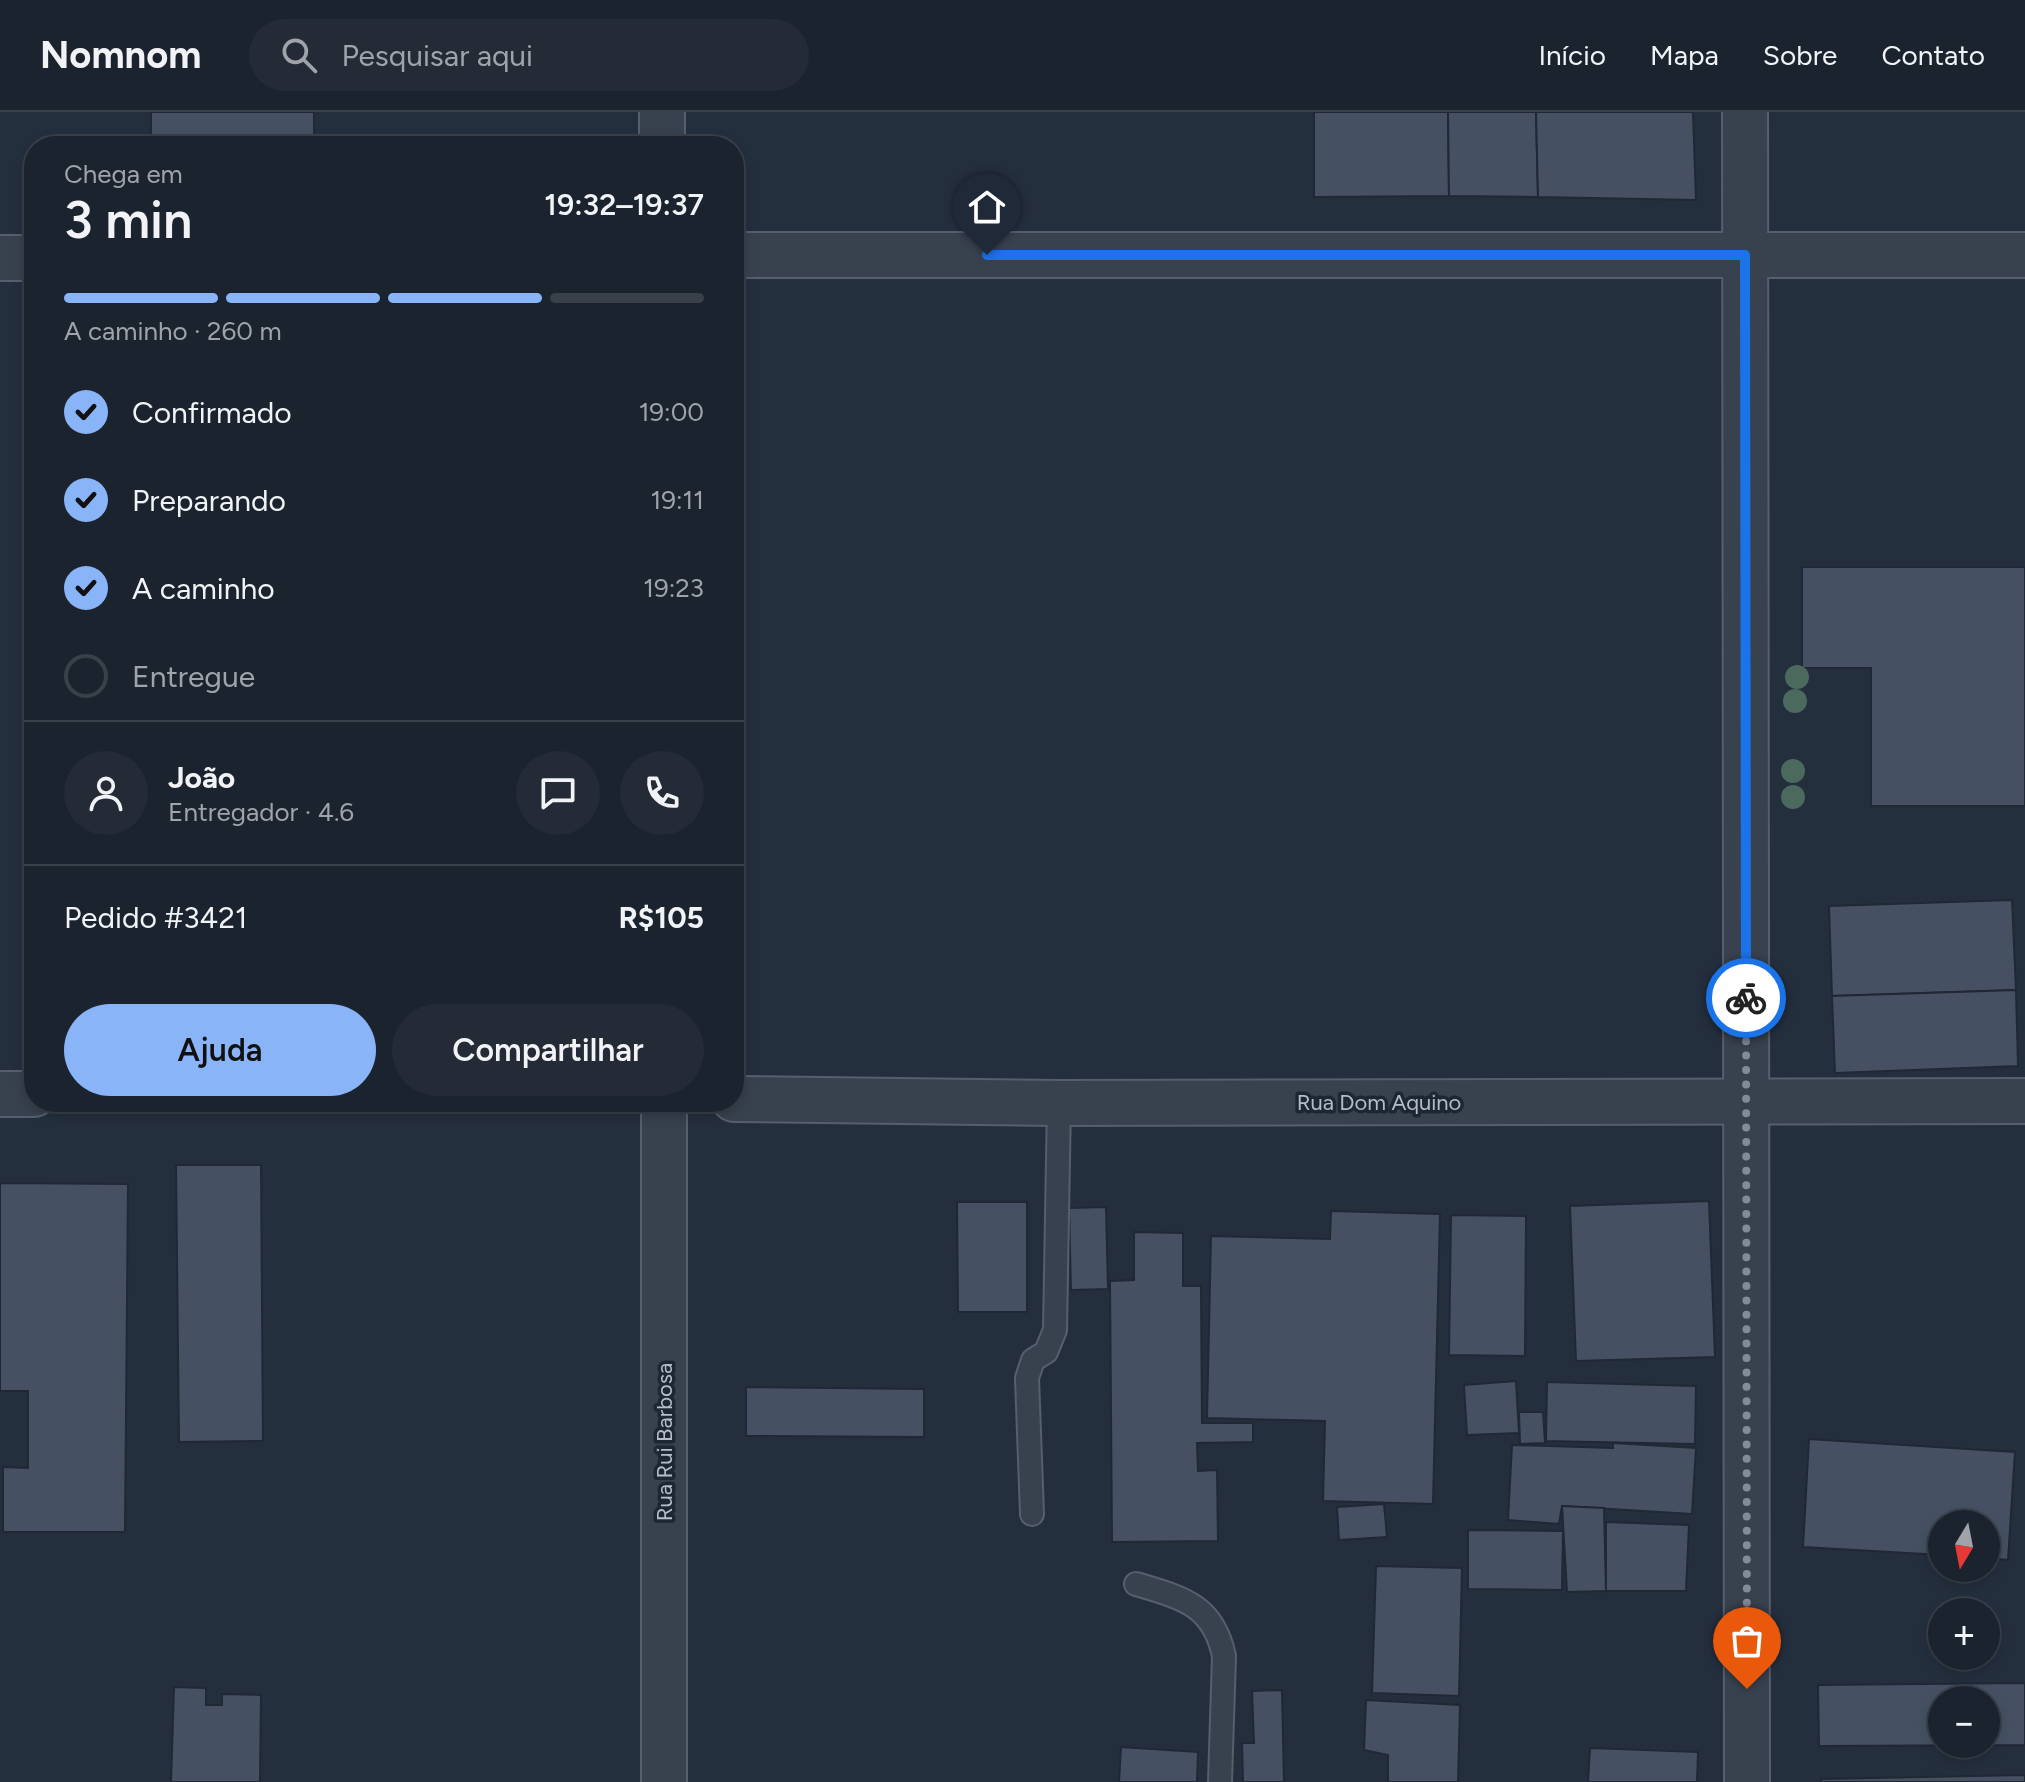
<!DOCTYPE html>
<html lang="pt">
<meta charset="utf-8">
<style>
:root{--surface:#1b232e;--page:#242b36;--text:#f1f3f6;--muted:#a0a4aa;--line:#39404a;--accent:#8ab4f8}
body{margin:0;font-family:Figtree,sans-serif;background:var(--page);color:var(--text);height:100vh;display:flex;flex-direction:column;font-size:30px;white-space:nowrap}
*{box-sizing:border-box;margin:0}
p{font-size:26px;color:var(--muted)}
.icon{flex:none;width:44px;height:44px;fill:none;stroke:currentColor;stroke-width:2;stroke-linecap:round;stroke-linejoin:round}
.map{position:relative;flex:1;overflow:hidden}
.details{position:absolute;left:24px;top:24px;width:720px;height:976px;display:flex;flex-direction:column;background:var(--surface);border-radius:32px;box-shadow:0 4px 12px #0003,0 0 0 2px var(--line)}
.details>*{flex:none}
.needle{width:52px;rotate:190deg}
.controls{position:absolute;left:1928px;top:1398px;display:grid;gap:16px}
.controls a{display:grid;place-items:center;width:72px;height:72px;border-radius:50%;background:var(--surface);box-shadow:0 4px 12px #0003,0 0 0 2px var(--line);font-size:40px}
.pin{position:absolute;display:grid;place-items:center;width:68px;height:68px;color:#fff;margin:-82px -34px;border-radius:50% 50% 50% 0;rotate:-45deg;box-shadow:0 0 8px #0007}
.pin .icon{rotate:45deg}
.courier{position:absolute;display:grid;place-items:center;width:80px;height:80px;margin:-40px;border:6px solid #1a73e8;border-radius:50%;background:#fff;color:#222;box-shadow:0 2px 10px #0007}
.summary em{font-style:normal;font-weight:600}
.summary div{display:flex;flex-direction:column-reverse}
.summary{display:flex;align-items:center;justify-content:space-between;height:136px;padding:0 40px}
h1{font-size:52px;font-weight:600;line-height:60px}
.bar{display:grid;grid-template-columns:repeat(4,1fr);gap:12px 8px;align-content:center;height:96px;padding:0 40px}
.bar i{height:10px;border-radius:6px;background:var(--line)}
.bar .current{background:var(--accent)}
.bar p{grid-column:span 4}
.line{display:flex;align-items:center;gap:20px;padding:0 40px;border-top:2px solid var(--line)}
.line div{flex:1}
.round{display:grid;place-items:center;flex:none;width:84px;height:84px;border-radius:42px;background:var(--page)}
ol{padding:0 40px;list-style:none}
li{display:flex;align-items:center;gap:24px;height:88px}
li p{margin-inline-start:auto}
li .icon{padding:8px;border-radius:50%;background:var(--accent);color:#111;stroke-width:4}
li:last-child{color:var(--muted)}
li i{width:44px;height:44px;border:4px solid var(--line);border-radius:50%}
.action{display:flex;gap:16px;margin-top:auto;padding:16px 40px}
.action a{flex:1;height:92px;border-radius:48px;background:var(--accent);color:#111;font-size:32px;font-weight:600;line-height:92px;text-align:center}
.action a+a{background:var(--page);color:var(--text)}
header{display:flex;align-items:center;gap:48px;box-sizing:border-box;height:112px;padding:0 40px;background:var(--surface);border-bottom:2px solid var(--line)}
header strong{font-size:38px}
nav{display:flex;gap:44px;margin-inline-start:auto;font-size:28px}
.search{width:560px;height:72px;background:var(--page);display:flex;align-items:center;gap:20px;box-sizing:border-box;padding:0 28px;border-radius:44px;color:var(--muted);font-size:30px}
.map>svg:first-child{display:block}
.building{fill:#455162;stroke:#1f2835;stroke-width:2;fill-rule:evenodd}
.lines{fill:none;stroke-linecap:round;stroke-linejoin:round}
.service-casing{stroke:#565f6c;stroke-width:26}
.minor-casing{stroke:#565f6c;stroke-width:48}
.tertiary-casing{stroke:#565f6c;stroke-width:48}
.service{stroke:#38414e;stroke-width:22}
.minor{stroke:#38414e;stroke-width:44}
.tertiary{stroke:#38414e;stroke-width:44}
.tree{fill:#4b6a5d}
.done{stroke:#828b98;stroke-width:8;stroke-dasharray:0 14.4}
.route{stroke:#1a73e8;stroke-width:10}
.labels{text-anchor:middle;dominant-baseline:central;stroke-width:7;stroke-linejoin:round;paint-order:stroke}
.street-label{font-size:22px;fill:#b4bcc9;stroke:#1d2633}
</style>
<header>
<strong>Nomnom</strong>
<div class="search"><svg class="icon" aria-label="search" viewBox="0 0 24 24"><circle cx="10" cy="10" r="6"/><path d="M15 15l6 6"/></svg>Pesquisar aqui</div>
<nav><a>Início</a><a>Mapa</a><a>Sobre</a><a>Contato</a></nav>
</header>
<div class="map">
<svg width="2025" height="1670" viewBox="0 0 2025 1670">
<rect width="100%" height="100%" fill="#242f3e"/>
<g class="building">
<rect x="151" y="0" width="163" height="34"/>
<path d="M1314 0H1448L1449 84 1314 85Z"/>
<path d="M1448 0H1536L1538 85 1449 84Z"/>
<path d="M1536 0H1693L1696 88 1538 85Z"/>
<path d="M1802 455H2025V694H1871V556H1802Z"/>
<path d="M2012 788 2016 878 1832 884 1829 794Z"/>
<path d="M2016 878 2018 954 1835 961 1832 884Z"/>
<path d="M176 1053H261L263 1329 179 1330Z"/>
<path d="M0 1071 128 1072 125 1420H3V1355L28 1356V1279H0Z"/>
<path d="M1709 1089 1715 1245 1576 1249 1570 1094Z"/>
<path d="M957 1090H1027V1200H958Z"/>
<path d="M1106 1095 1108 1177 1071 1178 1069 1096Z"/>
<path d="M1331 1099 1440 1102 1433 1392 1323 1389 1325 1309 1207 1306 1211 1124 1330 1127Z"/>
<path d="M1451 1103 1526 1104 1525 1244 1449 1243Z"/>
<path d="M1134 1120 1183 1121V1174H1201L1202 1311H1253V1330L1197 1331 1198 1359 1217 1358 1218 1429 1112 1430 1110 1169 1134 1168Z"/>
<path d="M1516 1269 1519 1321 1467 1323 1464 1273Z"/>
<path d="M1547 1270 1696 1274 1695 1332 1546 1329Z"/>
<path d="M746 1275 924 1277V1325L746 1324Z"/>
<path d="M1519 1300H1543L1545 1331 1520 1332Z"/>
<path d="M1809 1327 2015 1340 2008 1448 1986 1446V1412H1942V1443L1803 1435Z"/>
<path d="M1613 1331 1696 1336 1692 1402 1562 1394 1559 1412 1508 1408 1512 1333 1613 1336Z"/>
<path d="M1384 1392 1387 1425 1339 1428 1337 1395Z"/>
<path d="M1562 1394 1604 1396 1606 1479 1567 1480Z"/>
<path d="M1606 1410 1689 1413 1686 1479H1606Z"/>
<path d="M1468 1418 1563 1419 1562 1478 1468 1477Z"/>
<path d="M1376 1454 1462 1456 1459 1584 1372 1581Z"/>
<path d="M2025 1571V1633L1819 1634 1818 1573ZM1942 1588H1986V1632H1942Z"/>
<path d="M174 1575 206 1576V1593H222V1582L261 1583 260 1670H171Z"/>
<path d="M1282 1578 1284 1670H1243L1242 1631H1254L1252 1579Z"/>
<path d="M1366 1588 1460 1593 1458 1670H1388V1643L1364 1638Z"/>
<path d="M1121 1635 1198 1640 1197 1670H1119Z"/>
<path d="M1590 1636 1698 1640 1697 1670H1588Z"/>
<path d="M2025 1663V1670H1821V1667Z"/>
</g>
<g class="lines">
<g class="service-casing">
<g id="service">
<path d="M1032 1402 1027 1266 1033 1248 1046 1240 1055 1218 1059 991"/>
<path d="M1136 1472C1182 1486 1213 1492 1224 1544L1220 1670"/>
</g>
</g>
<g class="minor-casing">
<g id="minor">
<path d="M734 143H2025"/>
<path d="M0 146H34"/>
<path d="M0 982H34"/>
<path d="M734 987 1059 991 2025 989"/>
</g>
</g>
<g class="tertiary-casing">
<g id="tertiary">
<path d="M662 0V34"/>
<path d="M1745 0 1747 1670"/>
<path d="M664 1670V990"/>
</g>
</g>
<use href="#service" class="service"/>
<use href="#minor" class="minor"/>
<use href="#tertiary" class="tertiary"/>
</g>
<g class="tree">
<circle cx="1797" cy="565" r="12"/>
<circle cx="1795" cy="589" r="12"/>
<circle cx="1793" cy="659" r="12"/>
<circle cx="1793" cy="685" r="12"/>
</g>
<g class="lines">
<path class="done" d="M1746 886 1747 1577"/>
<path class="route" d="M987 143H1745L1746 886"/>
</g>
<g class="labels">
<g class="street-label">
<text x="1379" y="990">Rua Dom Aquino</text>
<text transform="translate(664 1330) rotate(-90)">Rua Rui Barbosa</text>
</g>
</g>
</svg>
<div class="controls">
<a><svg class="needle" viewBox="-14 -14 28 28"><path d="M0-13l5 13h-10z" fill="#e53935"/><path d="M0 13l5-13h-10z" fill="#a0a4aa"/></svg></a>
<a>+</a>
<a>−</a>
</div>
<div class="pin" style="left:1747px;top:1577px;background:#ea580c"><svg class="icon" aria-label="bag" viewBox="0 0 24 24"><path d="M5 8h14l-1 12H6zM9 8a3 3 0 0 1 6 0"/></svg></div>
<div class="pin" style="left:987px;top:143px;background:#1f2937"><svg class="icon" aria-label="home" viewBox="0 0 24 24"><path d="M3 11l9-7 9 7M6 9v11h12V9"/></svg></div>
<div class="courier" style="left:1746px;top:886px"><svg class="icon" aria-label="bike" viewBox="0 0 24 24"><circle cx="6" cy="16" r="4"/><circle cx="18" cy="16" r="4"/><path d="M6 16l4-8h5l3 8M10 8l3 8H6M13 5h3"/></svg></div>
<section class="details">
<div class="summary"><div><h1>3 min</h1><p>Chega em</p></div><em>19:32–19:37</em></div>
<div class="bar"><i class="current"></i><i class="current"></i><i class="current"></i><i></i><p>A caminho · 260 m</p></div>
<ol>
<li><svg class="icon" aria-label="check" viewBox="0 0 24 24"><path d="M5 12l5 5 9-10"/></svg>Confirmado<p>19:00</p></li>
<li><svg class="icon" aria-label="check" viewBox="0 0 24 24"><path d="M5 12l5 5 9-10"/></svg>Preparando<p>19:11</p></li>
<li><svg class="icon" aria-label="check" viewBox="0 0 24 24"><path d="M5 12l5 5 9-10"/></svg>A caminho<p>19:23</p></li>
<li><i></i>Entregue</li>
</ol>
<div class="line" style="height:144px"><a class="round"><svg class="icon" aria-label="person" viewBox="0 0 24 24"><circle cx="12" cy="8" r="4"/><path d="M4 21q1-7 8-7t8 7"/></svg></a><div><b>João</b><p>Entregador · 4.6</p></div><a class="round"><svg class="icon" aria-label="chat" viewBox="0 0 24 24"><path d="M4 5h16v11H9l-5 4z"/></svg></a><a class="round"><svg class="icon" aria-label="phone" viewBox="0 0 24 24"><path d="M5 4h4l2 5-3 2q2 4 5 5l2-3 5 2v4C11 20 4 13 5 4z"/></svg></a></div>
<div class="line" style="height:104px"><div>Pedido #3421</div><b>R$105</b></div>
<div class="action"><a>Ajuda</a><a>Compartilhar</a></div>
</section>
</div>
